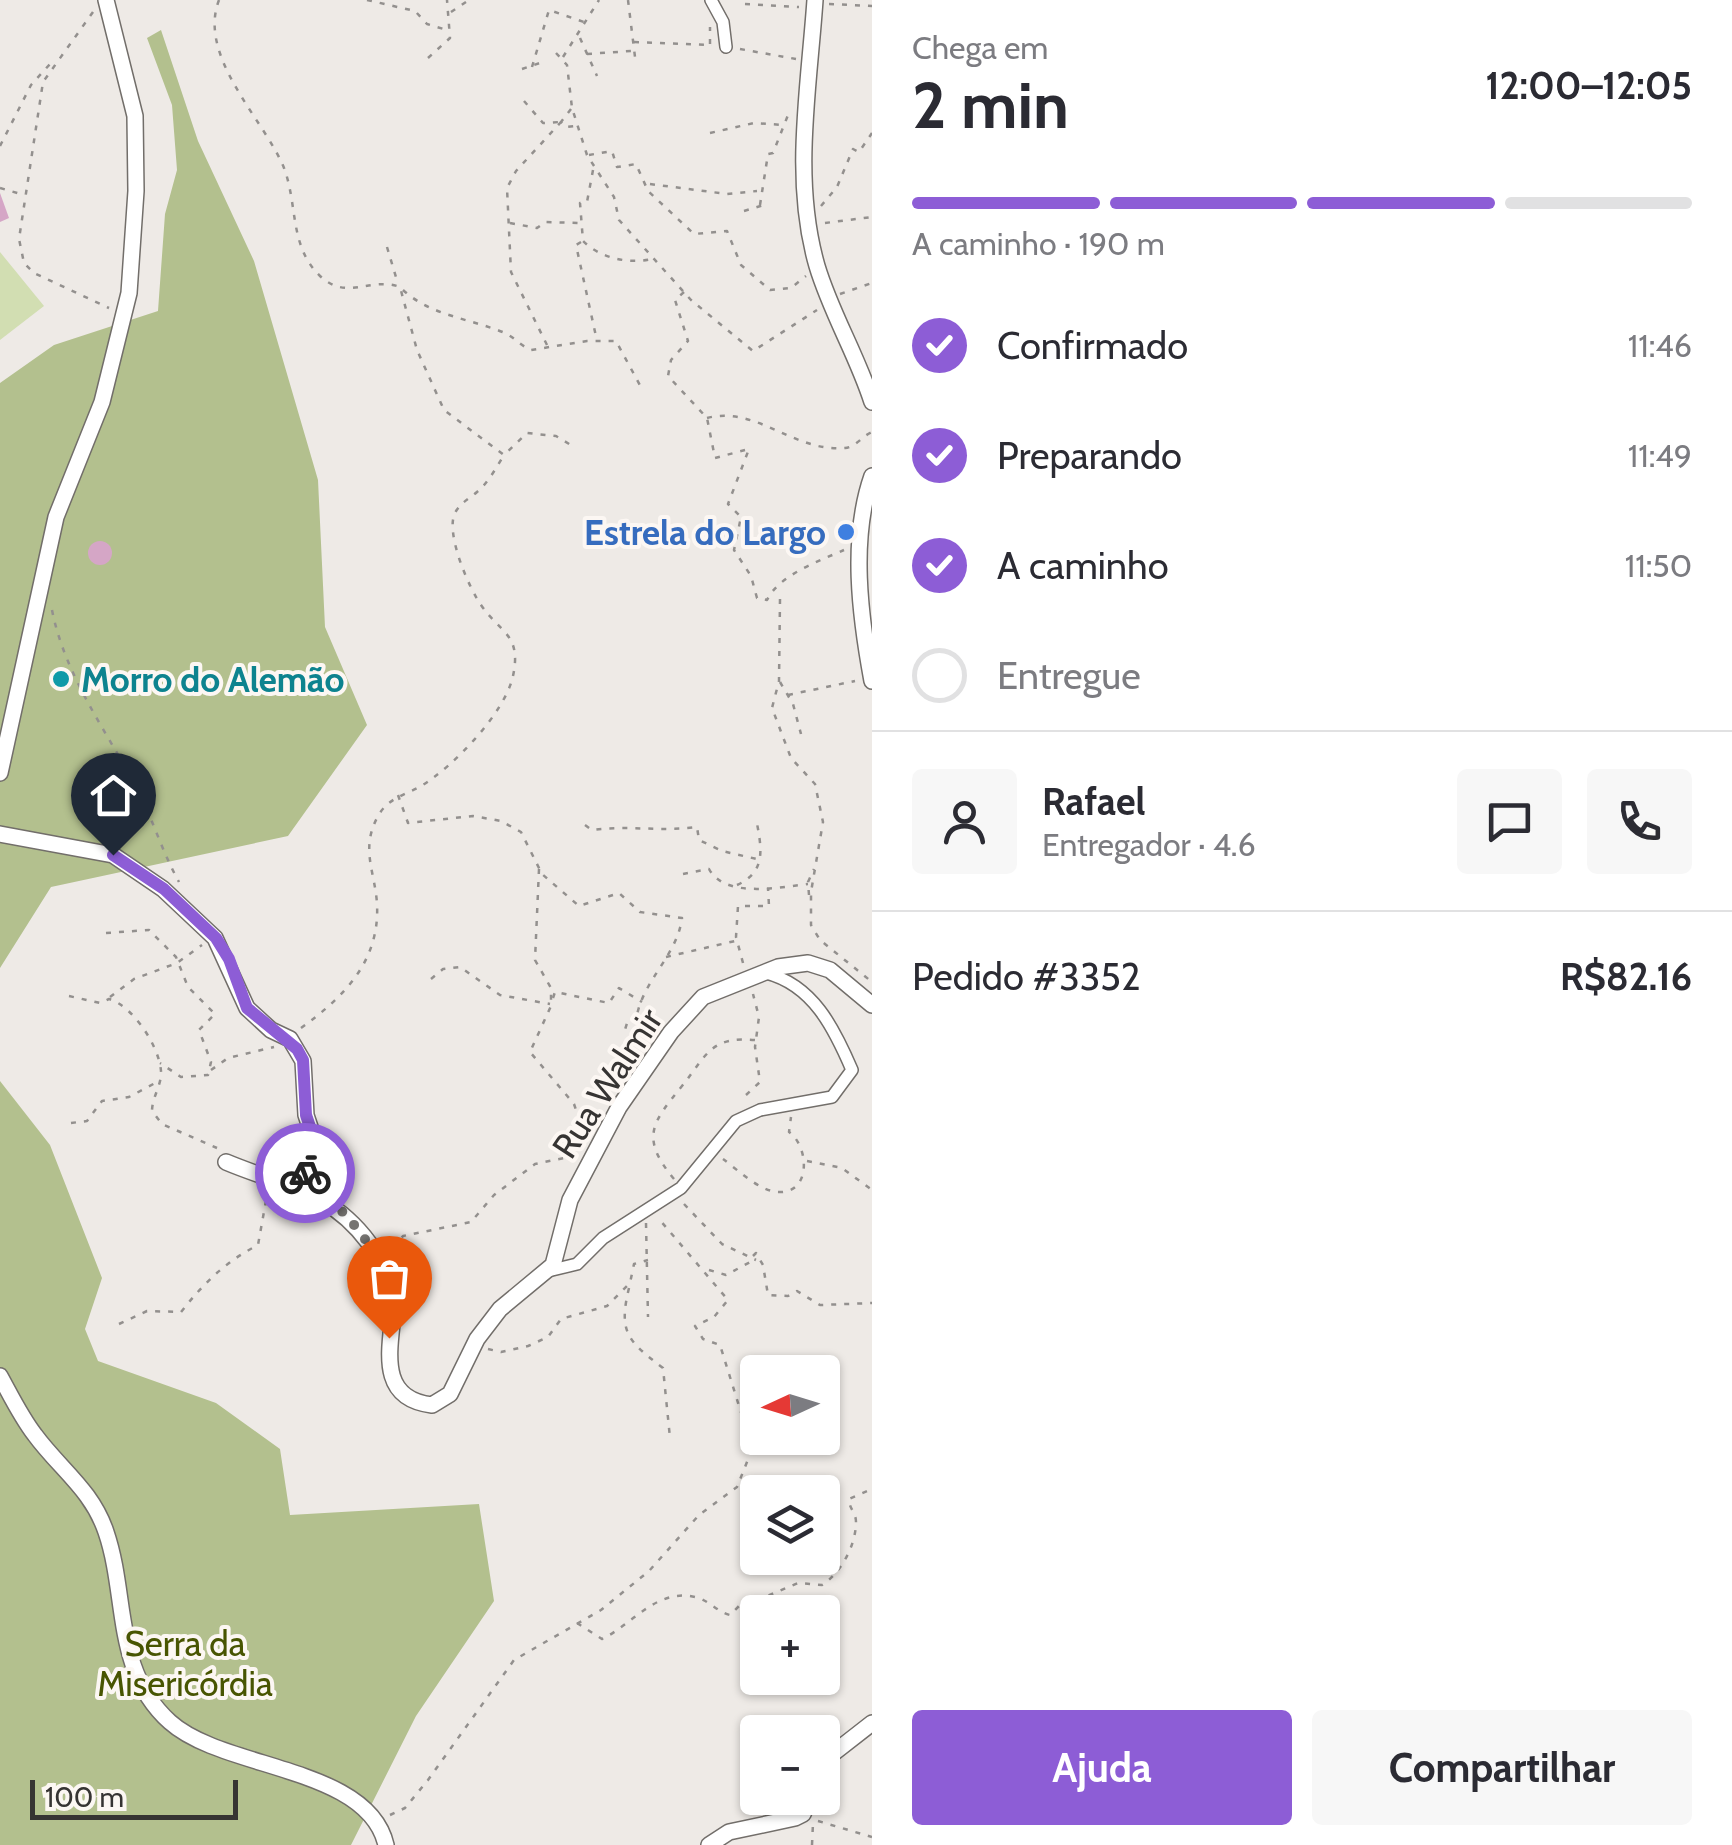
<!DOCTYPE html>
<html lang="pt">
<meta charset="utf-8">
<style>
:root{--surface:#fff;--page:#f7f7f7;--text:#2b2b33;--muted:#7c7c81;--line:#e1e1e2;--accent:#8d5dd6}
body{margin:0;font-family:Cabin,sans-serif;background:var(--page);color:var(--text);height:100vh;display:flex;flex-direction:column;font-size:38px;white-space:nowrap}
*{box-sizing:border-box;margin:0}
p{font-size:32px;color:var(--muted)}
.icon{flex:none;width:55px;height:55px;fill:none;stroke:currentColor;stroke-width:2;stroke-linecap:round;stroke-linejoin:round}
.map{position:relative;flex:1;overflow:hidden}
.sheet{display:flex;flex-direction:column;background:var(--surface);width:860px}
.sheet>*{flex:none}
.needle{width:65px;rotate:266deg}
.tools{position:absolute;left:740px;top:1355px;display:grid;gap:20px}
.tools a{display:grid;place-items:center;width:100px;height:100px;border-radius:10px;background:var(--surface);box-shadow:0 2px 8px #0004;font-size:50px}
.scale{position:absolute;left:30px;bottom:25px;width:208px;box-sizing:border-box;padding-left:10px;border:5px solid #363433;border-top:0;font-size:28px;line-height:35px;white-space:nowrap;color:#363433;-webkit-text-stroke:8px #fcf7f3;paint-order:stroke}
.pin{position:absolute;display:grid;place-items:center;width:85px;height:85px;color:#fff;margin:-102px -42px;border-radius:50% 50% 50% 0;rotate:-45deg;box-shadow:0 0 10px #0007}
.pin .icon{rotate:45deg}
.courier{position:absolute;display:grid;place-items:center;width:100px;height:100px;margin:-50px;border:8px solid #8d5dd6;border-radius:50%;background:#fff;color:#222;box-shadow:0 2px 12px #0007}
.headline em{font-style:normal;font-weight:700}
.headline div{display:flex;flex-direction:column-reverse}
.headline{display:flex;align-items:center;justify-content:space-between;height:170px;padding:0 40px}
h1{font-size:65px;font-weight:700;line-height:75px}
.bar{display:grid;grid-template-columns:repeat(4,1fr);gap:15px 10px;align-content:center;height:120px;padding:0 40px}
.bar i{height:12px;border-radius:8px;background:var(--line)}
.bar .current{background:var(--accent)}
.bar p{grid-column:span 4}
.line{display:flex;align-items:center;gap:25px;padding:0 40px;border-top:2px solid var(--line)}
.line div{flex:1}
.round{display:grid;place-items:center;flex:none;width:105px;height:105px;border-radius:10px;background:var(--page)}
ol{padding:0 40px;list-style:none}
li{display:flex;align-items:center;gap:30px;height:110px}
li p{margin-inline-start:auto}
li .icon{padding:10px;border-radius:50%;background:var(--accent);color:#fff;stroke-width:4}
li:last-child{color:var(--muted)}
li i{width:55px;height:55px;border:5px solid var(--line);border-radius:50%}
.button{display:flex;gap:20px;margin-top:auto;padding:20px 40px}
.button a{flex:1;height:115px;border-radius:10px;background:var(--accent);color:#fff;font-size:40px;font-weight:700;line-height:115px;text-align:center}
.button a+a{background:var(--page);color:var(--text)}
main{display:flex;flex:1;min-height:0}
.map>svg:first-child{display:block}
.green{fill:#d2deb2}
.forest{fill:#b3c08e}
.building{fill:#d5a6c6}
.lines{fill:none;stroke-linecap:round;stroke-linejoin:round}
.pedestrian-casing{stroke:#726e6a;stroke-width:14}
.minor-casing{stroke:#726e6a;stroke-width:18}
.path{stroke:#93908e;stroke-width:2.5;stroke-dasharray:5 8;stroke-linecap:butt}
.pedestrian{stroke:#fff;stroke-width:11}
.minor{stroke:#fff;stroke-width:15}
.done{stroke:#767472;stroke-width:10;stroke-dasharray:0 18}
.route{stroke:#8d5dd6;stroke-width:12}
.shop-dot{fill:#3f7fe0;stroke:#fcf7f3;stroke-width:4}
.culture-dot{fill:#0f9aa8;stroke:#fcf7f3;stroke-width:4}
.labels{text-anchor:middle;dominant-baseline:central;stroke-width:8;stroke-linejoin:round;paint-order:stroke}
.shop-label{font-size:35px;font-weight:bold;fill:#366cbe;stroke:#fcf7f3;text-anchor:end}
.culture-label{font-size:35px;font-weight:bold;fill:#0d838f;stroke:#fcf7f3;text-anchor:start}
.street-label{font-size:35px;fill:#363433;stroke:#fcf7f3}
.park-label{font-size:35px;fill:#485502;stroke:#fcf7f3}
</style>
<main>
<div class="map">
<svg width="872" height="1845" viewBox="0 0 872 1845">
<rect width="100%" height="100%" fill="#eeeae6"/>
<path class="green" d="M0 252 44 306 0 340Z"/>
<g class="forest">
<path d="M161 30 198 141 254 261 318 480 325 627 367 725 288 836 51 887 0 968V383L54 345 158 311 165 214 177 170 172 105 147 38Z"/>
<path d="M0 1081 50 1145 102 1278 85 1329 98 1361 216 1403 280 1449 290 1515 479 1504 494 1601 416 1716 351 1845H0Z"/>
</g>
<g class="building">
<path d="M0 193 9 218 0 222Z"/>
<circle cx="100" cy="553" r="12"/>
</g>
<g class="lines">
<g class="pedestrian-casing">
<g id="pedestrian">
<path d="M711 0 723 22 726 47"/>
<path d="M548 1271 577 1264 603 1238 681 1188 736 1121 760 1110 832 1097 852 1070C834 1028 813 985 766 973"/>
</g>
</g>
<g class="minor-casing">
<g id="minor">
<path d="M815 0C809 88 792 180 817 266 831 313 857 355 872 402"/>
<path d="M872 476C850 539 860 616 872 681"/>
<path d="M0 773 56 517 102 402 129 293 136 191 135 116 106 0"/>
<path d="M0 834 113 855 163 889 215 938 247 1008 271 1030 290 1039 303 1061 306 1115 315 1142 308 1170 295 1187"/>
<path d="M226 1162C283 1186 330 1190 369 1243 376 1253 386 1263 391 1275 406 1313 359 1396 432 1405L450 1394 477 1339 500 1309 553 1265 570 1200 619 1107 671 1032 703 997 778 967 808 963 830 970 872 1005"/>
<path d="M0 1376C11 1396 21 1417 35 1435 60 1469 92 1490 106 1532 128 1596 113 1671 170 1722 223 1770 368 1766 386 1845"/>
<path d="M822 1762 872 1723"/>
<path d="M709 1845 729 1832 795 1818 803 1814 810 1798"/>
</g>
</g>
<g class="path">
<path d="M219 0C197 57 264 119 284 168 298 205 289 246 320 276 348 302 370 276 400 287L417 350 444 410 504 455 527 433 556 436 574 447"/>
<path d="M367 0 415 11 427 24 447 30"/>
<path d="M628 0 635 57"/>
<path d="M745 4 799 7"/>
<path d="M829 4 872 6"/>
<path d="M93 12 43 82 19 239 24 263 34 273 109 308"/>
<path d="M451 12 469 0"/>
<path d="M580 38 597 76"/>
<path d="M634 42 712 45"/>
<path d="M710 44V27"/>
<path d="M740 49 796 59"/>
<path d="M556 53 567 65 572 108 587 155 614 197 619 220 691 300 753 351 817 310"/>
<path d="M587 54 631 51"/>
<path d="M563 57 599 0"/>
<path d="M428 58 450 38 447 0"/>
<path d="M532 67 549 10 587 23"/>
<path d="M522 69 543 62"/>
<path d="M524 101 543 123 560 122"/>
<path d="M571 109 561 122 565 127 575 126"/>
<path d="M710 133 754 123 783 125"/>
<path d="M0 146 31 85 50 64"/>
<path d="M589 155 612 151 617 167 636 164 648 191 694 234 727 231 741 265 770 290 791 288 806 276"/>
<path d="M593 170 587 202 580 203 583 241C601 259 631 265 656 258"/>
<path d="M650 184 727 194 757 191"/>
<path d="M0 188 24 195"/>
<path d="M760 205 768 154 773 153 790 110"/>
<path d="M821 206 837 187 853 149 859 152 872 133"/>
<path d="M744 211 767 204"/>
<path d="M510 223 537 228 545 222 579 223"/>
<path d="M825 223 872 217"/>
<path d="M581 242 576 245 597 341"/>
<path d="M387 247 398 284"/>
<path d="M403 290C431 316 472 319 505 333 515 338 521 346 531 350L587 341H616L642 389"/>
<path d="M684 292 675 300 688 341 671 360 668 376 707 418 715 458 749 449 728 504 741 517 734 550 751 576 757 598 767 600C779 575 819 561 844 550"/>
<path d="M840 294 872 283"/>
<path d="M547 345 511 272 507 188 516 171 561 122"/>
<path d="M707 418C756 405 795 453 845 448 856 447 862 436 872 432"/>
<path d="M780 599 779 681 772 708 791 758 815 784 823 822 811 892V925L820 940 872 982"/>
<path d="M52 610C64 671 101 724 131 777 150 810 160 848 179 882"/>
<path d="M780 682 793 704 801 734"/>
<path d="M788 695 855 681"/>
<path d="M398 795 408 823 473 816 501 821 521 832 542 874 579 906 619 893 640 912 682 918C677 957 641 981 636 1021L628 1020 624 1033"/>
<path d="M585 825 592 830C628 825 661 832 697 827L699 840 722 851 761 860"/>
<path d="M539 869 535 960 551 988V1006L530 1052 574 1104 585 1137"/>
<path d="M683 874 709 869C725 899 780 887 808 884"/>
<path d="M737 885C768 871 761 846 756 818"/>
<path d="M809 895 808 882 814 869"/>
<path d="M106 933 149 930 176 957 188 987 215 1014 199 1030 211 1062 208 1075 181 1077 160 1063"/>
<path d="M666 957 735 941"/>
<path d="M743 963 736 937 738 906H769L768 888"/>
<path d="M431 979 443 969 460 967 500 995 550 1004"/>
<path d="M69 996 100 1003 109 999C133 1006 159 1046 161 1071 162 1085 152 1097 152 1111L162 1124 217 1148"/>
<path d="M110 997 134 979 177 963 202 945"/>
<path d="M553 998 555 992 609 1003 619 988 642 1002"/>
<path d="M301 1028C344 997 380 961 377 904 375 871 360 849 378 816 388 798 405 795 421 786 453 767 505 713 513 676 522 634 500 633 481 605 469 588 445 533 455 513 460 503 469 499 477 492 488 483 496 468 504 455"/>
<path d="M211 1070 228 1058 274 1047"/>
<path d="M746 1095 760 1082 755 1047 759 1017 753 994"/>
<path d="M71 1123 87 1121 102 1101 129 1097 159 1081"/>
<path d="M723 1159C738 1170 759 1191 778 1192 812 1194 809 1146 789 1132L791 1117"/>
<path d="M807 1161 842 1168 872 1190"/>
<path d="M674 1179C639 1137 653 1122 682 1086 707 1055 710 1036 755 1040"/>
<path d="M684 1204 722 1244 756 1260"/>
<path d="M646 1223 648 1317"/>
<path d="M394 1248 403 1236 471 1222 494 1195 535 1164 574 1156"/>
<path d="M753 1256 756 1253 763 1265 768 1295 788 1296 797 1291 820 1305 872 1303"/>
<path d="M709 1270 726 1275 754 1260"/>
<path d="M629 1288C618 1333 628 1341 663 1368L670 1438"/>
<path d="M119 1324 147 1311 181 1312C203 1284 225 1262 258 1245L267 1195"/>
<path d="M488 1349 501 1352 528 1346 548 1337 561 1319 607 1306 630 1283 634 1264 648 1260"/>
<path d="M577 1623 602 1639C632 1625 656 1588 695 1597 709 1600 717 1612 730 1615L748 1597H765L798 1583 822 1585C841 1573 856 1545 856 1522 856 1512 849 1509 849 1499L872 1489"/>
<path d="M390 1815 405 1808 428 1780 514 1660 601 1610 649 1571 699 1515 737 1487 749 1457V1438L720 1345 703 1339 695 1326 714 1317 728 1300 659 1219"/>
<path d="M818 1821 872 1837"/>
<path d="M812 1845 813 1823"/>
</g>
<use href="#pedestrian" class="pedestrian"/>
<use href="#minor" class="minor"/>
</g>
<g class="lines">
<path class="done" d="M305 1173 294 1187 345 1213 387 1268 394 1285 389 1338"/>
<path class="route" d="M113 855 164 889 216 938 229 959 247 1008 297 1049 303 1060 306 1115 315 1142 305 1173"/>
</g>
<circle class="shop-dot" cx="846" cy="532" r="10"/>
<circle class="culture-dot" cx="61" cy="679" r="10"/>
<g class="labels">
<g class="shop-label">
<text x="826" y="532">Estrela do Largo</text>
</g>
<g class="culture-label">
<text x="81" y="679">Morro do Alemão</text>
</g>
<g class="street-label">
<text transform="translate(607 1083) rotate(-57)">Rua Walmir</text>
</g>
<g class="park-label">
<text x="185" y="1643">Serra da<tspan x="185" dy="40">Misericórdia</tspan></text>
</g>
</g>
</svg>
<div class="tools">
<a><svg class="needle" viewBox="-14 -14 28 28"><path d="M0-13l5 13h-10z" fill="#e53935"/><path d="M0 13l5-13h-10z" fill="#7c7c81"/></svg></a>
<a><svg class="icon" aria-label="layers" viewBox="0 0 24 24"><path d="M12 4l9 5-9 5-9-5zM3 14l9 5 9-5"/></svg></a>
<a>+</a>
<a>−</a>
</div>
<div class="scale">100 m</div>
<div class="pin" style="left:389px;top:1338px;background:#ea580c"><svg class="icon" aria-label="bag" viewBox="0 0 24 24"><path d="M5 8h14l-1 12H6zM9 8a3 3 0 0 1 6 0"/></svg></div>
<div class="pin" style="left:113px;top:855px;background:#1f2937"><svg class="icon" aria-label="home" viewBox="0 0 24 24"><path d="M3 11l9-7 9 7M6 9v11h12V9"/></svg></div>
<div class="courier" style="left:305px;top:1173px"><svg class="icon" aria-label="bike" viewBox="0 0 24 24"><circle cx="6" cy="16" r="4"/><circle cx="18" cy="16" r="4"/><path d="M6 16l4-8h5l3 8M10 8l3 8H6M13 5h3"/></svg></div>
</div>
<section class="sheet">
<div class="headline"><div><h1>2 min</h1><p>Chega em</p></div><em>12:00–12:05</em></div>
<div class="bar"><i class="current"></i><i class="current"></i><i class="current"></i><i></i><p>A caminho · 190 m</p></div>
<ol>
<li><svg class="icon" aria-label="check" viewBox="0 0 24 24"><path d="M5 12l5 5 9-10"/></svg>Confirmado<p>11:46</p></li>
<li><svg class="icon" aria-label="check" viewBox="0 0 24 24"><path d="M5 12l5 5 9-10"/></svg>Preparando<p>11:49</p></li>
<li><svg class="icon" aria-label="check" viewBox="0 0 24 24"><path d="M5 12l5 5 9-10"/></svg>A caminho<p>11:50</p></li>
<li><i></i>Entregue</li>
</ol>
<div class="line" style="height:180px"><a class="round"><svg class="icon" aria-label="person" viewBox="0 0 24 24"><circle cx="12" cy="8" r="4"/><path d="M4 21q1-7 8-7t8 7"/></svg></a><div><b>Rafael</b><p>Entregador · 4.6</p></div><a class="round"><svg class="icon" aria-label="chat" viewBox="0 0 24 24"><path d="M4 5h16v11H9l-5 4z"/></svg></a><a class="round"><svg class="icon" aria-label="phone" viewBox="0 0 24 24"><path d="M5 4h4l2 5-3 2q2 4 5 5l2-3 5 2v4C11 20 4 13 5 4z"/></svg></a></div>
<div class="line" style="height:130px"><div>Pedido #3352</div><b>R$82.16</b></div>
<div class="button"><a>Ajuda</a><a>Compartilhar</a></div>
</section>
</main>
